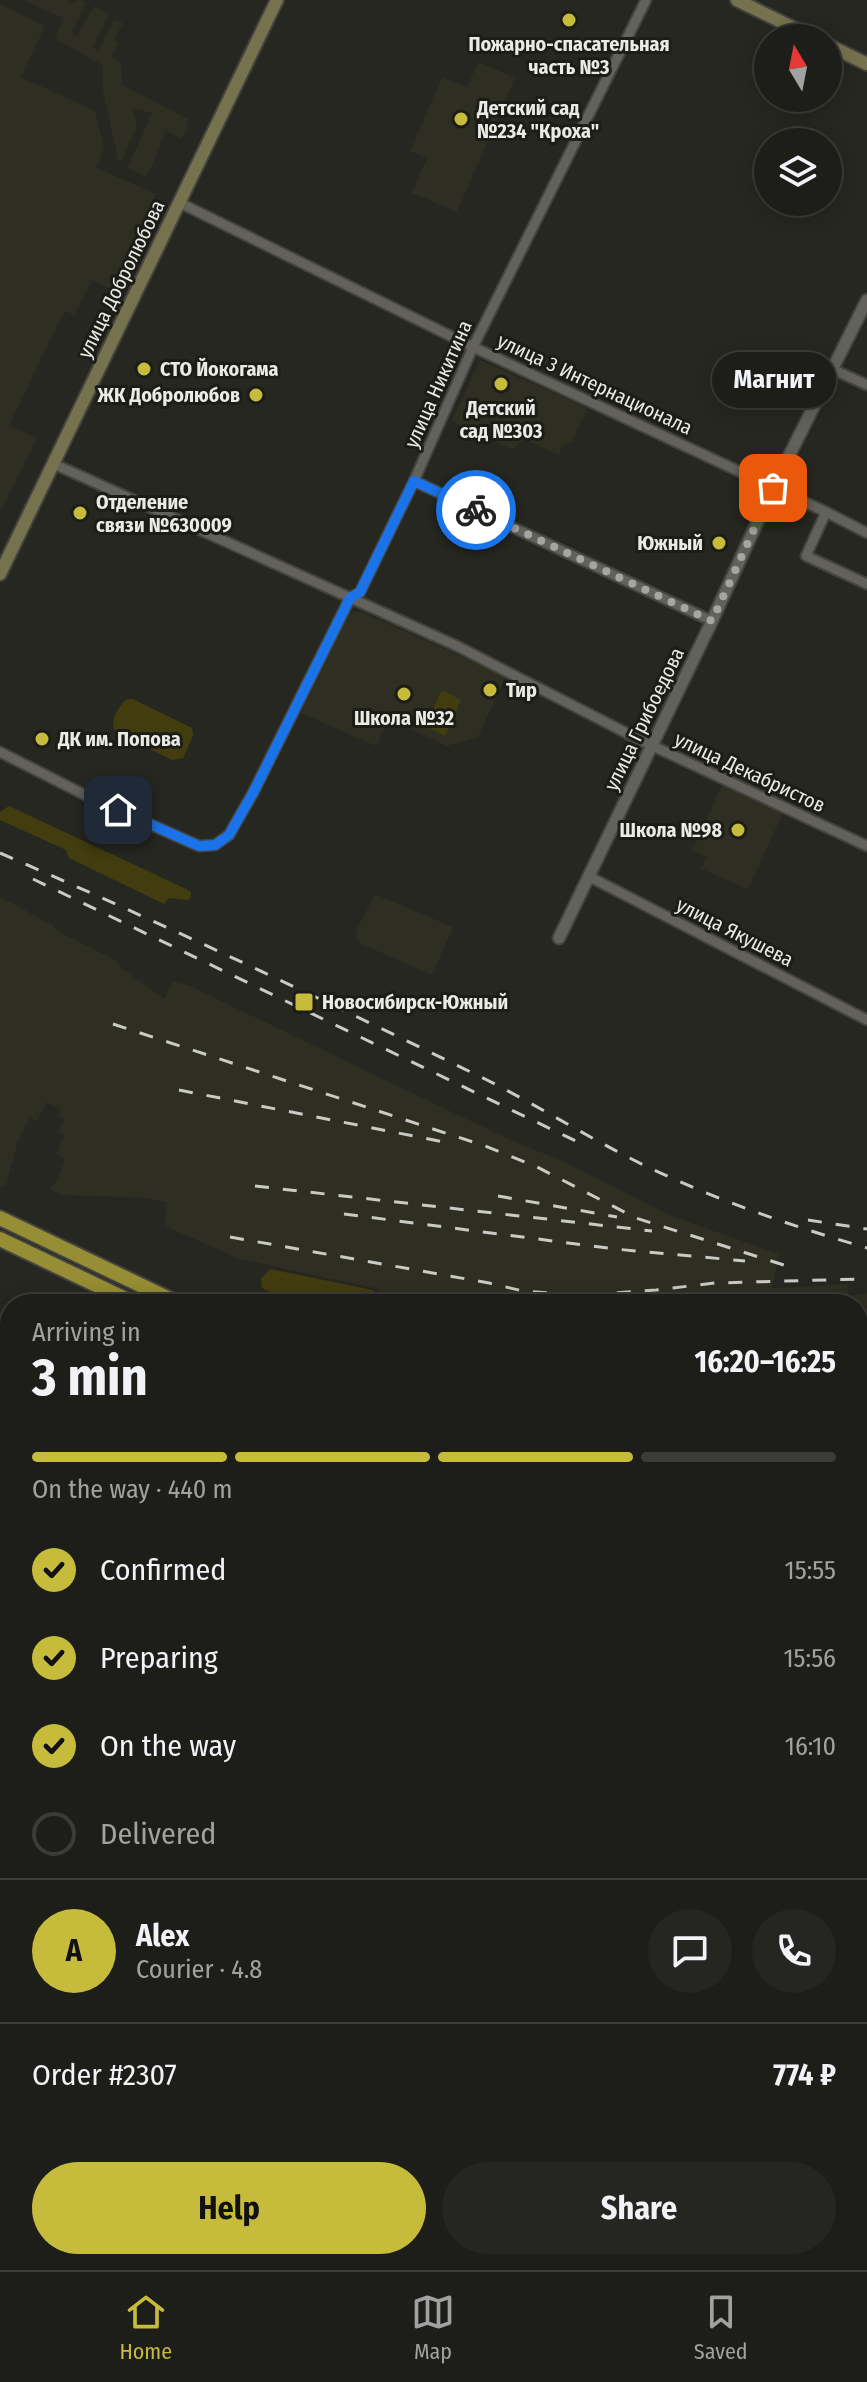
<!DOCTYPE html>
<meta charset="utf-8">
<style>
:root{--surface:#1d1d19;--page:#252622;--text:#f1f3f6;--muted:#a0a2a2;--line:#3b3b38;--accent:#c7bb3b}
body{margin:0;font-family:"Fira Sans Condensed",sans-serif;background:var(--page);color:var(--text);height:100vh;display:flex;flex-direction:column;font-size:30px;white-space:nowrap}
*{box-sizing:border-box;margin:0}
p{font-size:26px;color:var(--muted)}
.icon{flex:none;width:44px;height:44px;fill:none;stroke:currentColor;stroke-width:2;stroke-linecap:round;stroke-linejoin:round}
.map{position:relative;flex:1;overflow:hidden}
.side{position:absolute;left:0px;top:1294px;width:868px;height:976px;display:flex;flex-direction:column;background:var(--surface);border-radius:32px 32px 0 0;box-shadow:0 4px 20px #0003,0 0 0 2px var(--line)}
.side>*{flex:none}
.needle{width:52px;rotate:350deg}
.controls{position:absolute;left:754px;top:24px;display:grid;gap:16px}
.controls a{display:grid;place-items:center;width:88px;height:88px;border-radius:50%;background:var(--surface);box-shadow:0 4px 20px #0003,0 0 0 2px var(--line);font-size:40px}
.pin{position:absolute;display:grid;place-items:center;width:68px;height:68px;color:#fff;margin:-34px;border-radius:16px;box-shadow:0 4px 12px #0006}
.courier{position:absolute;display:grid;place-items:center;width:80px;height:80px;margin:-40px;border:6px solid #1a73e8;border-radius:50%;background:#fff;color:#222;box-shadow:0 2px 10px #0007}
.bubble{position:absolute;height:56px;border-radius:28px;background:var(--surface);box-shadow:0 4px 20px #0003,0 0 0 2px var(--line);font-size:26px;font-weight:700;line-height:56px;text-align:center}
.summary em{font-style:normal;font-weight:700}
.summary div{display:flex;flex-direction:column-reverse}
.summary{display:flex;align-items:center;justify-content:space-between;height:136px;padding:0 32px}
h1{font-size:52px;font-weight:700;line-height:60px}
.bar{display:grid;grid-template-columns:repeat(4,1fr);gap:12px 8px;align-content:center;height:96px;padding:0 32px}
.bar i{height:10px;border-radius:6px;background:var(--line)}
.bar .on{background:var(--accent)}
.bar p{grid-column:span 4}
.line{display:flex;align-items:center;gap:20px;padding:0 32px;border-top:2px solid var(--line)}
.line div{flex:1}
.round{display:grid;place-items:center;flex:none;width:84px;height:84px;border-radius:42px;background:var(--page)}
ol{padding:0 32px;list-style:none}
li{display:flex;align-items:center;gap:24px;height:88px}
li p{margin-inline-start:auto}
li .icon{padding:8px;border-radius:50%;background:var(--accent);color:#111;stroke-width:4}
li:last-child{color:var(--muted)}
li i{width:44px;height:44px;border:4px solid var(--line);border-radius:50%}
.button{display:flex;gap:16px;margin-top:auto;padding:16px 32px}
.button a{flex:1;height:92px;border-radius:48px;background:var(--accent);color:#111;font-size:32px;font-weight:700;line-height:92px;text-align:center}
.button a+a{background:var(--page);color:var(--text)}
.tabs{display:flex;justify-content:space-around;align-items:center;height:112px;border-top:2px solid var(--line);background:var(--surface);font-size:22px;color:var(--muted)}
.tabs a{display:grid;justify-items:center;gap:4px}
.tabs .on{color:var(--accent)}
.map>svg:first-child{display:block}
.built{fill:#2f2e22}
.green{fill:#423d0f}
.water{fill:#6d6724}
.lines{fill:none;stroke-linecap:round;stroke-linejoin:round}
.minor-casing{stroke:#44443f;stroke-width:13}
.tertiary-casing{stroke:#44443f;stroke-width:15}
.secondary-casing{stroke:#44443f;stroke-width:16}
.trunk-casing{stroke:#44443f;stroke-width:18}
.minor{stroke:#62615b;stroke-width:9}
.tertiary{stroke:#62615b;stroke-width:11}
.secondary{stroke:#76724d;stroke-width:12}
.trunk{stroke:#968d34;stroke-width:14}
.rail{stroke:#cacac5;stroke-width:3;stroke-dasharray:14 14;stroke-linecap:butt}
.done{stroke:#a6a6a1;stroke-width:8;stroke-dasharray:0 14.4}
.route{stroke:#1a73e8;stroke-width:10}
.poi-dot{fill:#c7bb3b;stroke:#1d1d17;stroke-width:3}
.labels{text-anchor:middle;dominant-baseline:central;stroke-width:6;stroke-linejoin:round;paint-order:stroke}
.poi-label{font-size:20px;font-weight:bold;fill:#eaeae6;stroke:#1d1d17;text-anchor:start}
.street-label{font-size:20px;fill:#eaeae6;stroke:#1d1d17}
</style>
<div class="map">
<svg width="867" height="2270" viewBox="0 0 867 2270">
<rect width="100%" height="100%" fill="#272721"/>
<g class="built">
<path d="M24 0H68L74 3 75 0 86 1 72 34 77 37 94 6 109 14 93 47 98 51 114 20 123 23 114 39 119 43 112 57 121 63 122 85 188 119 185 134 180 138 165 130 154 162 146 177 128 167 152 113 132 108 137 126 121 162 118 159 103 90V66L55 38 63 18Z"/>
<path d="M0 4 45 26 21 77 95 111 104 148 97 168 156 194 111 290 92 280 74 315 65 311 50 340 9 426 37 438 0 513Z"/>
<path d="M478 62 515 78 457 212 412 193 427 158 410 151 442 77 467 87Z"/>
<path d="M480 360 587 408 572 442 562 446 559 455 524 439 512 449 452 421Z"/>
<path d="M349 612H361L506 676 478 737 447 746 389 719 376 746 301 713Z"/>
<path d="M723 783 784 811 748 889 701 869 706 857 692 850Z"/>
<path d="M375 894 453 927 432 975 357 942V929Z"/>
<path d="M0 897 53 925 57 931 117 961 120 967 165 999 172 981 190 986 508 1139 565 1162 669 1215 779 1254 772 1288 847 1284 849 1296 867 1293V1534L858 1557V1304H384L378 1289 240 1259 165 1226 166 1202 147 1198 62 1195 50 1190 58 1179 65 1158 56 1154 64 1135 58 1132 64 1119 58 1116 61 1109 47 1102 37 1121 30 1118 18 1141 6 1185 0 1187Z"/>
<path d="M0 1585 10 1614V1713L0 1709Z"/>
</g>
<g class="green">
<path d="M442 690 461 700 445 736 425 726Z"/>
<path d="M127 699H133L192 728 193 736 183 758 172 760 116 732C108 722 119 706 127 699Z"/>
<path d="M9 806 186 889 191 892V897L188 900 169 898 164 904 69 858 66 850 0 820V812Z"/>
<path d="M270 1269 373 1290 380 1297 382 1304H295L262 1288 261 1279Z"/>
</g>
<path class="water" d="M0 1830 10 1839V2260H675L690 2270H0Z"/>
<g class="lines">
<g class="minor-casing">
<g id="minor">
<path d="M180 203 473 347 826 512 867 533"/>
<path d="M834 370 867 385"/>
<path d="M54 464 457 646 640 740 867 846"/>
<path d="M414 481 712 621"/>
<path d="M826 512 806 556 867 584"/>
<path d="M0 752 91 798 199 846 215 845 229 835 253 793 350 598 360 592 414 481 473 347 646 0"/>
<path d="M588 876 867 1020"/>
<path d="M0 1501 10 1476"/>
<path d="M0 1531 10 1561"/>
<path d="M858 1885 867 1855"/>
<path d="M858 1946 867 1950"/>
<path d="M858 2049 867 2053"/>
</g>
</g>
<g class="tertiary-casing">
<g id="tertiary">
<path d="M559 938 712 621 773 488 867 300"/>
<path d="M0 1381 10 1386"/>
<path d="M858 1799H867"/>
</g>
</g>
<g class="secondary-casing">
<g id="secondary">
<path d="M737 0 814 38"/>
<path d="M828 45 867 64"/>
<path d="M0 574 277 0"/>
</g>
</g>
<g class="trunk-casing">
<g id="trunk">
<path d="M0 1218 180 1304"/>
<path d="M0 1239 136 1304"/>
<path d="M858 1624 867 1627"/>
<path d="M858 1641 867 1645"/>
</g>
</g>
<use href="#minor" class="minor"/>
<use href="#tertiary" class="tertiary"/>
<use href="#secondary" class="secondary"/>
<use href="#trunk" class="trunk"/>
<g class="rail">
<path d="M0 853C164 924 326 1001 487 1080 550 1112 609 1151 674 1179 736 1207 802 1229 867 1248"/>
<path d="M33 879 584 1145"/>
<path d="M113 1024 485 1146 537 1167 636 1218 790 1267"/>
<path d="M179 1090 444 1142"/>
<path d="M255 1186 652 1231"/>
<path d="M498 1196 617 1217"/>
<path d="M344 1214 615 1249 745 1261"/>
<path d="M808 1220 867 1229"/>
<path d="M230 1237 489 1283 523 1291 582 1295 656 1290 715 1283 860 1279"/>
</g>
</g>
<g class="lines">
<path class="done" d="M476 510 712 621 773 488"/>
<path class="route" d="M118 810 199 846 215 845 229 835 253 793 350 598 360 592 414 481 476 510"/>
</g>
<g class="poi-dot">
<circle cx="569" cy="20" r="8"/>
<circle cx="461" cy="119" r="8"/>
<circle cx="144" cy="369" r="8"/>
<circle cx="501" cy="384" r="8"/>
<circle cx="256" cy="395" r="8"/>
<circle cx="80" cy="513" r="8"/>
<circle cx="719" cy="543" r="8"/>
<circle cx="490" cy="690" r="8"/>
<circle cx="404" cy="694" r="8"/>
<circle cx="42" cy="739" r="8"/>
<circle cx="738" cy="830" r="8"/>
<rect x="294" y="992" width="20" height="20" rx="4"/>
</g>
<g class="labels">
<g class="poi-label">
<text x="569" y="44" text-anchor="middle">Пожарно-спасательная<tspan x="569" dy="23">часть №3</tspan></text>
<text x="477" y="108">Детский сад<tspan x="477" dy="23">№234 "Кроха"</tspan></text>
<text x="160" y="369">СТО Йокогама</text>
<text x="240" y="395" text-anchor="end">ЖК Добролюбов</text>
<text x="501" y="408" text-anchor="middle">Детский<tspan x="501" dy="23">сад №303</tspan></text>
<text x="96" y="502">Отделение<tspan x="96" dy="23">связи №630009</tspan></text>
<text x="703" y="543" text-anchor="end">Южный</text>
<text x="506" y="690">Тир</text>
<text x="404" y="718" text-anchor="middle">Школа №32</text>
<text x="58" y="739">ДК им. Попова</text>
<text x="722" y="830" text-anchor="end">Школа №98</text>
<text x="322" y="1002">Новосибирск-Южный</text>
</g>
<g class="street-label">
<text transform="translate(121 279) rotate(-64)">улица Добролюбова</text>
<text transform="translate(438 384) rotate(-66)">улица Никитина</text>
<text transform="translate(595 384) rotate(25)">улица 3 Интернационала</text>
<text transform="translate(644 719) rotate(-64)">улица Грибоедова</text>
<text transform="translate(750 772) rotate(25)">улица Декабристов</text>
<text transform="translate(735 932) rotate(27)">улица Якушева</text>
</g>
</g>
</svg>
<div class="controls">
<a><svg class="needle" viewBox="-14 -14 28 28"><path d="M0-13l5 13h-10z" fill="#e53935"/><path d="M0 13l5-13h-10z" fill="#a0a2a2"/></svg></a>
<a><svg class="icon" aria-label="layers" viewBox="0 0 24 24"><path d="M12 4l9 5-9 5-9-5zM3 14l9 5 9-5"/></svg></a>
</div>
<div class="pin" style="left:773px;top:488px;background:#ea580c"><svg class="icon" aria-label="bag" viewBox="0 0 24 24"><path d="M5 8h14l-1 12H6zM9 8a3 3 0 0 1 6 0"/></svg></div>
<div class="pin" style="left:118px;top:810px;background:#1f2937"><svg class="icon" aria-label="home" viewBox="0 0 24 24"><path d="M3 11l9-7 9 7M6 9v11h12V9"/></svg></div>
<div class="courier" style="left:476px;top:510px"><svg class="icon" aria-label="bike" viewBox="0 0 24 24"><circle cx="6" cy="16" r="4"/><circle cx="18" cy="16" r="4"/><path d="M6 16l4-8h5l3 8M10 8l3 8H6M13 5h3"/></svg></div>
<div class="bubble" style="left:712px;top:352px;width:124px">Магнит</div>
<section class="side">
<div class="summary"><div><h1>3 min</h1><p>Arriving in</p></div><em>16:20–16:25</em></div>
<div class="bar"><i class="on"></i><i class="on"></i><i class="on"></i><i></i><p>On the way · 440 m</p></div>
<ol>
<li><svg class="icon" aria-label="check" viewBox="0 0 24 24"><path d="M5 12l5 5 9-10"/></svg>Confirmed<p>15:55</p></li>
<li><svg class="icon" aria-label="check" viewBox="0 0 24 24"><path d="M5 12l5 5 9-10"/></svg>Preparing<p>15:56</p></li>
<li><svg class="icon" aria-label="check" viewBox="0 0 24 24"><path d="M5 12l5 5 9-10"/></svg>On the way<p>16:10</p></li>
<li><i></i>Delivered</li>
</ol>
<div class="line" style="height:144px"><b class="round" style="background:var(--accent);color:#111">A</b><div><b>Alex</b><p>Courier · 4.8</p></div><a class="round"><svg class="icon" aria-label="chat" viewBox="0 0 24 24"><path d="M4 5h16v11H9l-5 4z"/></svg></a><a class="round"><svg class="icon" aria-label="phone" viewBox="0 0 24 24"><path d="M5 4h4l2 5-3 2q2 4 5 5l2-3 5 2v4C11 20 4 13 5 4z"/></svg></a></div>
<div class="line" style="height:104px"><div>Order #2307</div><b>774 ₽</b></div>
<div class="button"><a>Help</a><a>Share</a></div>
</section>
</div>
<nav class="tabs">
<a class="on"><svg class="icon" aria-label="home" viewBox="0 0 24 24"><path d="M3 11l9-7 9 7M6 9v11h12V9"/></svg>Home</a>
<a><svg class="icon" aria-label="map" viewBox="0 0 24 24"><path d="M3 6l6-2 6 2 6-2v14l-6 2-6-2-6 2zM9 4v14M15 6v14"/></svg>Map</a>
<a><svg class="icon" aria-label="saved" viewBox="0 0 24 24"><path d="M7 4h10v16l-5-4-5 4z"/></svg>Saved</a>
</nav>
